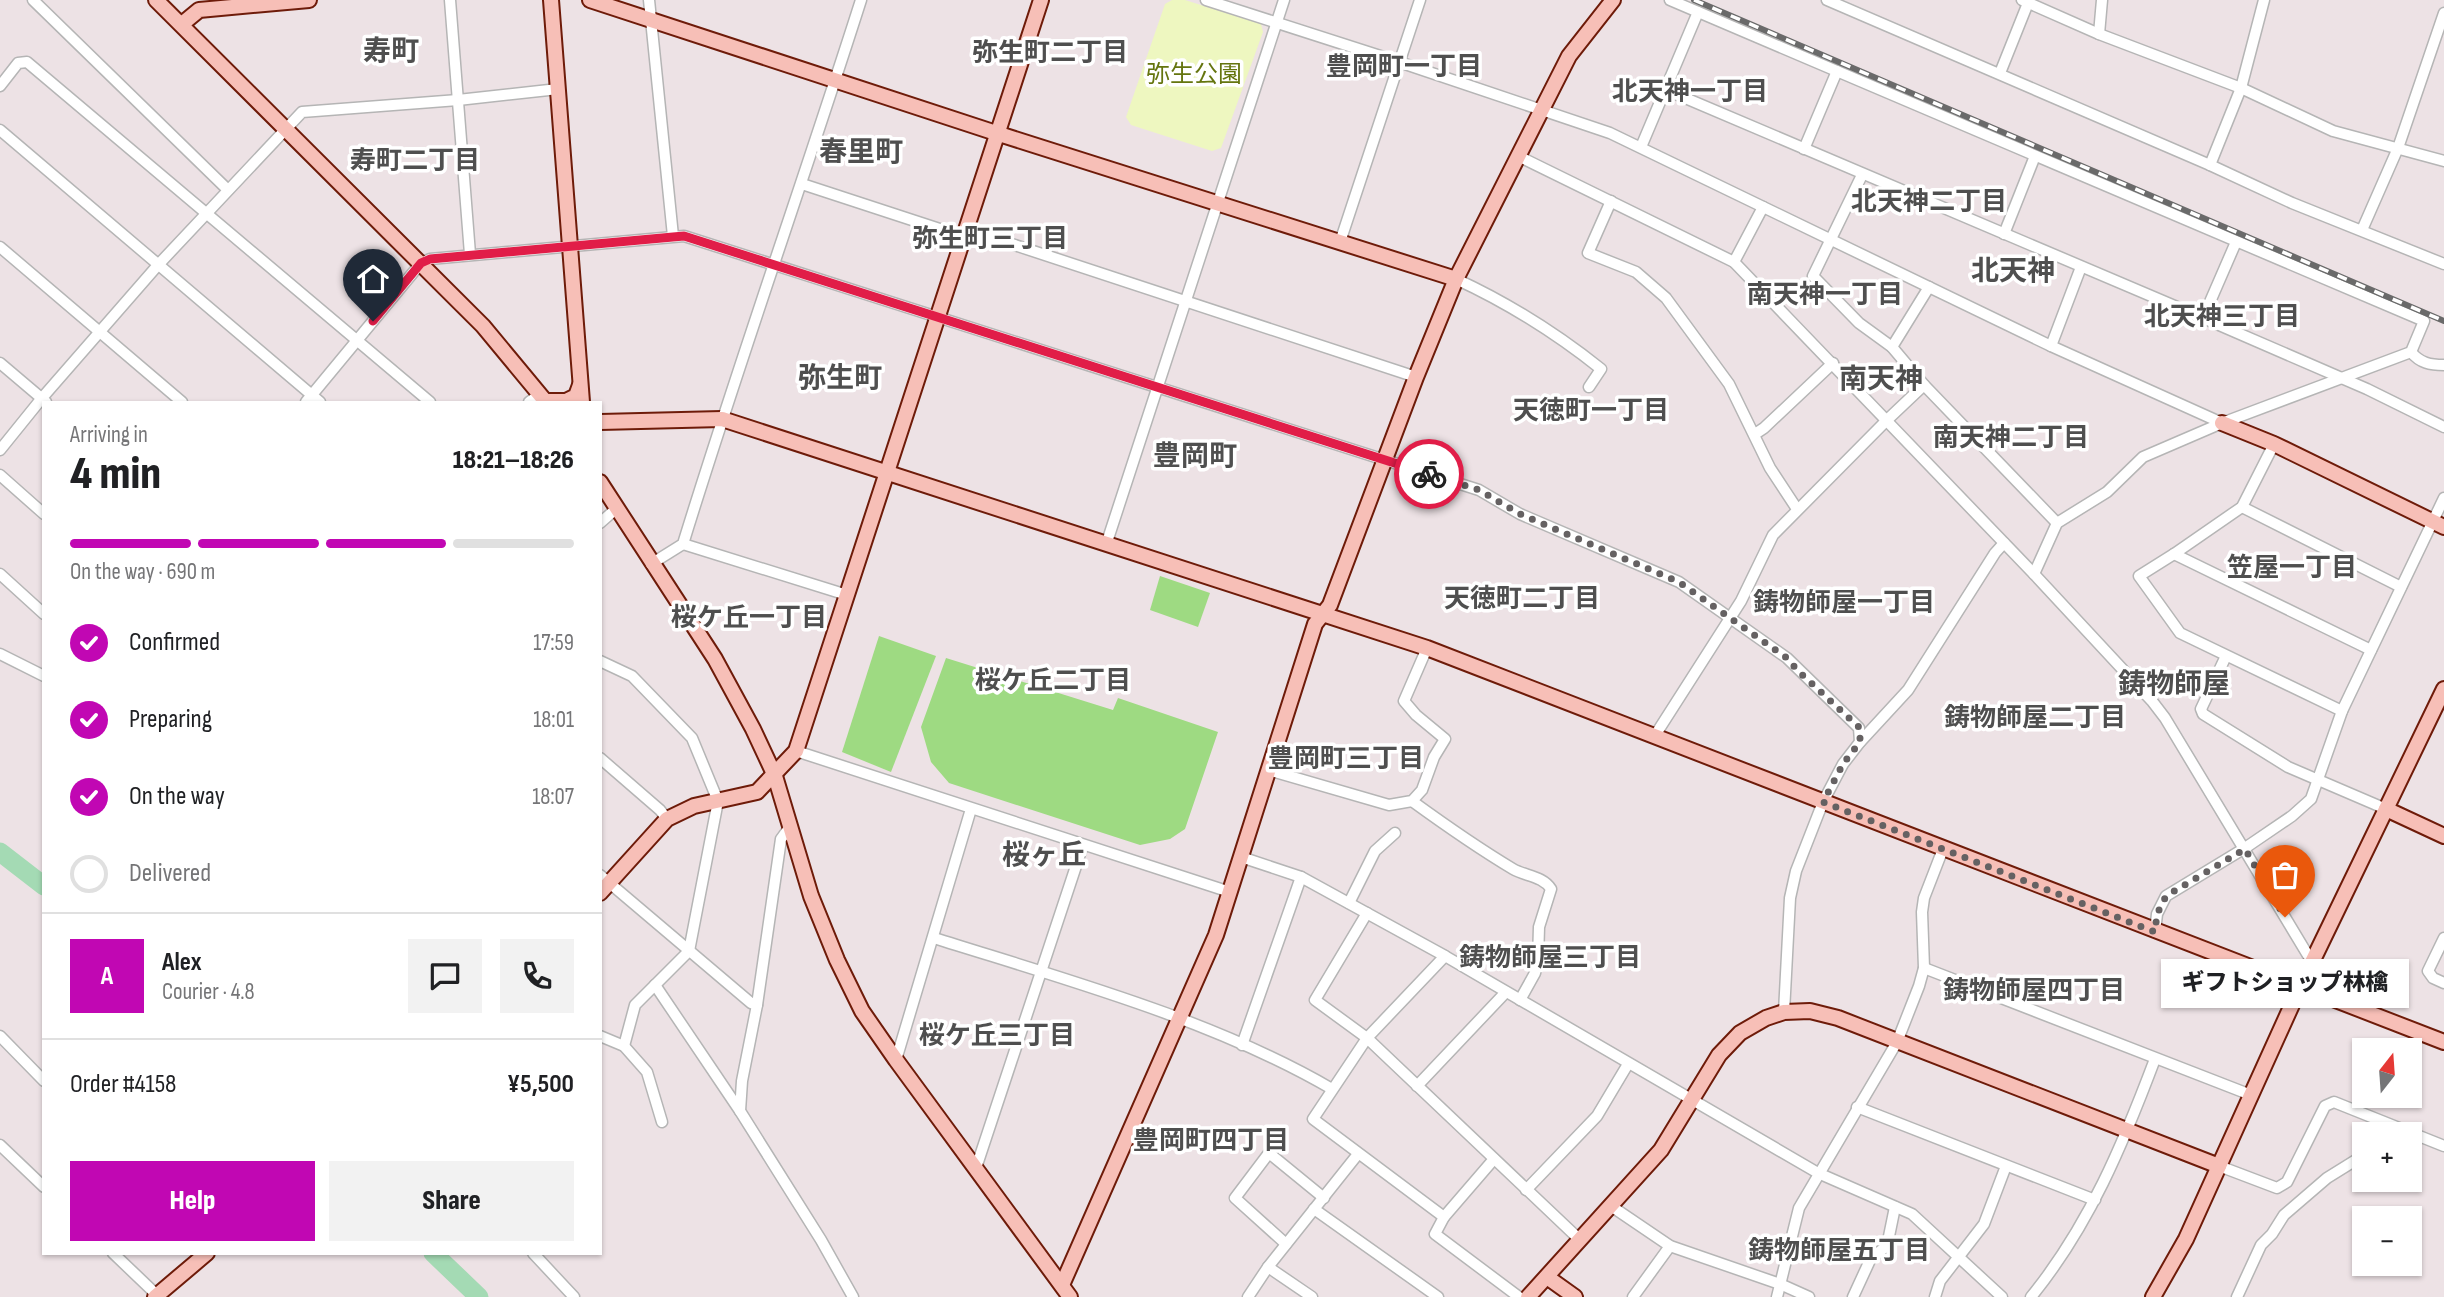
<!DOCTYPE html>
<meta charset="utf-8">
<style>
:root{--surface:#fff;--page:#f2f2f2;--text:#202124;--muted:#757577;--line:#e0e0e0;--accent:#c107b3}
body{margin:0;font-family:"Sofia Sans Condensed","Noto Sans JP",sans-serif;background:var(--page);color:var(--text);height:100vh;display:flex;flex-direction:column;font-size:26px;white-space:nowrap}
*{box-sizing:border-box;margin:0}
p{font-size:23px;color:var(--muted)}
.icon{flex:none;width:38px;height:38px;fill:none;stroke:currentColor;stroke-width:2;stroke-linecap:round;stroke-linejoin:round}
.map{position:relative;flex:1;overflow:hidden}
.side{position:absolute;left:42px;top:401px;width:560px;height:854px;display:flex;flex-direction:column;background:var(--surface);border-radius:0px;box-shadow:0 2px 5px #0004}
.side>*{flex:none}
.needle{width:46px;rotate:17deg}
.tools{position:absolute;left:2352px;top:1038px;display:grid;gap:14px}
.tools a{display:grid;place-items:center;width:70px;height:70px;border-radius:0px;background:var(--surface);box-shadow:0 2px 5px #0004;font-size:35px}
.pin{position:absolute;display:grid;place-items:center;width:60px;height:60px;color:#fff;margin:-72px -30px;border-radius:50% 50% 50% 0;rotate:-45deg;box-shadow:0 0 7px #0007}
.pin .icon{rotate:45deg}
.courier{position:absolute;display:grid;place-items:center;width:70px;height:70px;margin:-35px;border:5px solid #e11d48;border-radius:50%;background:#fff;color:#222;box-shadow:0 2px 9px #0007}
.bubble{position:absolute;height:49px;border-radius:0px;background:var(--surface);box-shadow:0 2px 5px #0004;font-size:23px;font-weight:800;line-height:49px;text-align:center}
.overview em{font-style:normal;font-weight:800}
.overview div{display:flex;flex-direction:column-reverse}
.overview{display:flex;align-items:center;justify-content:space-between;height:119px;padding:0 28px}
h1{font-size:46px;font-weight:800;line-height:52px}
.bar{display:grid;grid-template-columns:repeat(4,1fr);gap:10px 7px;align-content:center;height:84px;padding:0 28px}
.bar i{height:9px;border-radius:5px;background:var(--line)}
.bar .on{background:var(--accent)}
.bar p{grid-column:span 4}
.line{display:flex;align-items:center;gap:18px;padding:0 28px;border-top:2px solid var(--line)}
.line div{flex:1}
.round{display:grid;place-items:center;flex:none;width:74px;height:74px;border-radius:0px;background:var(--page)}
ol{padding:0 28px;list-style:none}
li{display:flex;align-items:center;gap:21px;height:77px}
li p{margin-inline-start:auto}
li .icon{padding:7px;border-radius:50%;background:var(--accent);color:#fff;stroke-width:4}
li:last-child{color:var(--muted)}
li i{width:38px;height:38px;border:4px solid var(--line);border-radius:50%}
.action{display:flex;gap:14px;margin-top:auto;padding:14px 28px}
.action a{flex:1;height:80px;border-radius:0px;background:var(--accent);color:#fff;font-size:28px;font-weight:800;line-height:80px;text-align:center}
.action a+a{background:var(--page);color:var(--text)}
.map>svg:first-child{display:block}
.park{fill:#eef7c0}
.pitch{fill:#9eda82}
.lines{fill:none;stroke-linecap:round;stroke-linejoin:round}
.river{stroke:#a4dab4;stroke-width:19}
.street-casing{stroke:#b5b5b5;stroke-width:13}
.secondary-casing{stroke:#6e1b09;stroke-width:18}
.street{stroke:#fff;stroke-width:10}
.secondary{stroke:#f7bfb7;stroke-width:14}
.rail-casing{stroke:#6a6a6a;stroke-width:6}
.rail{stroke:#fff;stroke-width:3.5;stroke-dasharray:10;stroke-linecap:butt}
.done{stroke:#656162;stroke-width:7;stroke-dasharray:0 12.6}
.route{stroke:#e11d48;stroke-width:9}
.labels{text-anchor:middle;dominant-baseline:central;stroke-width:7;stroke-linejoin:round;paint-order:stroke}
.park-label{font-size:24px;fill:#65750f;stroke:#fff}
.neighbourhood-label{font-size:26px;font-weight:bold;fill:#4f4f4f;stroke:#fff}
.quarter-label{font-size:28px;font-weight:bold;fill:#4f4f4f;stroke:#fff}
</style>
<div class="map">
<svg width="2444" height="1297" viewBox="0 0 2444 1297">
<rect width="100%" height="100%" fill="#ede2e5"/>
<path class="park" d="M1172 0H1185L1261 24 1263 32 1221 148 1212 151 1131 125 1126 117 1165 4Z"/>
<g class="pitch">
<path d="M1160 576 1210 593 1198 627 1150 610Z"/>
<path d="M879 636 936 656 891 772 842 752Z"/>
<path d="M946 658 1113 710 1118 698 1218 732 1185 829 1170 839 1140 845 949 783 931 762 921 727Z"/>
</g>
<g class="lines">
<g class="river">
<path d="M0 852 44 886"/>
<path d="M433 1253 479 1297"/>
</g>
<g class="street-casing">
<g id="street">
<path d="M33 0 228 190"/>
<path d="M450 0 470 254"/>
<path d="M649 0 673 236"/>
<path d="M1206 0 1399 62 1610 133 2051 346 2222 423"/>
<path d="M1670 0 2424 321 2411 352 2222 423 2143 457 2107 492 2057 523 2034 574"/>
<path d="M1827 0 2210 165 2292 203 2444 264"/>
<path d="M2022 0 2099 34 2241 88 2333 131 2444 161"/>
<path d="M2099 34 2102 0"/>
<path d="M2000 73 2028 3"/>
<path d="M0 86 18 63 27 62 430 402"/>
<path d="M1664 89 2203 318 2367 389 2444 427"/>
<path d="M0 130 320 402"/>
<path d="M1641 147 1698 12"/>
<path d="M1804 149 1837 71"/>
<path d="M1518 156 1734 262 2034 574 2152 701 2165 718 2312 962"/>
<path d="M2210 165 2241 88 2264 0"/>
<path d="M1862 175 1813 276 1859 323 1892 347"/>
<path d="M802 184 964 237"/>
<path d="M1611 201 1588 253 1636 272 1666 298 1729 384 1770 468 1797 509"/>
<path d="M966 229 1416 377"/>
<path d="M2362 230 2398 148 2444 13"/>
<path d="M2004 234 2035 156"/>
<path d="M1340 242 1420 0"/>
<path d="M0 247 182 402"/>
<path d="M1734 262 1763 207"/>
<path d="M1456 279C1508 303 1557 334 1601 369L1589 387"/>
<path d="M1929 287 1892 347 1924 385 2057 523"/>
<path d="M2203 318 2236 242"/>
<path d="M2051 346 2081 267"/>
<path d="M2411 352C2420 363 2430 365 2444 365"/>
<path d="M0 363 46 402"/>
<path d="M306 402 421 263 430 259 684 236 1479 490 1520 514 1679 582 1787 658 1859 728 1860 742"/>
<path d="M529 402 540 394"/>
<path d="M1755 434 1764 428 1833 363"/>
<path d="M2274 444 2242 507 2174 554 2139 576 2180 633 2342 711"/>
<path d="M0 450 42 398 158 265 302 112 458 100 558 89"/>
<path d="M0 475 44 514"/>
<path d="M2242 507 2401 587"/>
<path d="M600 523 617 508"/>
<path d="M683 544 847 595"/>
<path d="M1106 545 1284 0"/>
<path d="M2174 554 2371 650"/>
<path d="M651 564 683 544C739 362 803 182 861 0"/>
<path d="M0 574 44 614"/>
<path d="M0 654 44 676"/>
<path d="M2226 656 2201 709 2203 714 2288 767 2386 809"/>
<path d="M600 661 632 676 692 738 718 801 689 951 635 1005 624 1046"/>
<path d="M1654 737 1741 601 1773 535 1887 420 1924 385"/>
<path d="M796 751 1230 892"/>
<path d="M600 758 660 810 667 819"/>
<path d="M1268 770 1389 805 1412 801 1422 790 1434 757 1445 739 1416 715 1404 701 1427 648"/>
<path d="M1412 801C1445 825 1478 848 1513 869 1525 876 1543 876 1551 889L1539 927 1538 960 1535 973 1520 1000"/>
<path d="M789 828 781 839 757 1005 742 1081 740 1111 821 1240 853 1297"/>
<path d="M1241 857 1301 877 1445 956 1818 1173 1912 1214 2002 1297"/>
<path d="M600 875 751 1003 757 1005"/>
<path d="M1349 903 1375 851 1395 833"/>
<path d="M1367 913 1315 1000 1367 1038 1580 1240"/>
<path d="M2155 932 2157 914 2166 896 2245 848 2292 816 2311 799 2342 711 2444 498"/>
<path d="M934 938C1064 979 1214 1020 1332 1089"/>
<path d="M2444 938 2428 971 2433 978 2444 983"/>
<path d="M1445 956 1367 1038 1313 1119 1444 1217 1494 1159"/>
<path d="M1924 968 2251 1095"/>
<path d="M655 985 740 1111"/>
<path d="M1784 1012 1790 898 1796 871 1823 802 1843 764 1860 742 1908 690 1995 553 2004 543"/>
<path d="M0 1036 44 1081"/>
<path d="M600 1036 624 1046 647 1072 662 1122"/>
<path d="M1242 1045 1301 877"/>
<path d="M896 1060 971 809"/>
<path d="M1417 1086 1506 992"/>
<path d="M1857 1107 2095 1200"/>
<path d="M0 1145 44 1187"/>
<path d="M2219 1166 2277 1188 2287 1182 2325 1106 2334 1102 2444 1146"/>
<path d="M976 1168 1083 845"/>
<path d="M1526 1190 1597 1116 1628 1064"/>
<path d="M1611 1206 1670 1246 1780 1284 1809 1297"/>
<path d="M1314 1209 1438 1297"/>
<path d="M1444 1217 1435 1234 1519 1297"/>
<path d="M1286 1244 1235 1198 1269 1153 1324 1198"/>
<path d="M113 1253 159 1297"/>
<path d="M533 1253 574 1297"/>
<path d="M1268 1267 1312 1297"/>
<path d="M1248 1297 1268 1267 1358 1154"/>
<path d="M1633 1297 1670 1246"/>
<path d="M1777 1297 1799 1208 1897 1042 1919 986 1924 968 1922 912 1924 898 1943 849"/>
<path d="M1853 1297 1871 1258 1887 1246 1895 1207"/>
<path d="M1935 1297 1940 1281 1984 1224 2006 1166"/>
<path d="M2031 1297C2089 1226 2123 1144 2155 1059"/>
<path d="M2237 1297 2261 1245 2272 1234 2284 1215 2327 1178 2364 1155"/>
</g>
</g>
<g class="secondary-casing">
<g id="secondary">
<path d="M156 0 483 326 546 402"/>
<path d="M551 0 582 402"/>
<path d="M590 0 996 133 1456 279"/>
<path d="M182 24 199 10 309 0"/>
<path d="M545 401H566L576 396 580 385"/>
<path d="M600 422 722 419 1427 648 2444 1042"/>
<path d="M2222 423 2274 444 2444 527"/>
<path d="M600 482 715 659 753 729 775 776 811 896 837 960 862 1011 896 1060 1070 1297"/>
<path d="M2386 809 2444 836"/>
<path d="M600 893 667 819 694 806 757 792 796 751 1041 0"/>
<path d="M1547 1277 1575 1297"/>
<path d="M1062 1285 1216 935 1315 624 1330 605 1416 377 1456 279 1569 56 1613 0"/>
<path d="M155 1297 207 1253"/>
<path d="M1528 1297 1661 1150 1719 1055 1740 1033 1766 1018 1784 1012 1810 1011 1838 1018 2219 1166"/>
<path d="M2153 1297 2186 1239 2300 987 2444 689"/>
</g>
</g>
<use href="#street" class="street"/>
<use href="#secondary" class="secondary"/>
<g class="rail-casing">
<path id="rail" d="M1694 0 2444 321"/>
</g>
<use href="#rail" class="rail"/>
</g>
<g class="lines">
<path class="done" d="M1429 474 1479 490 1520 514 1679 582 1787 658 1798 671 1860 728V742L1843 764 1823 802 2155 932 2157 914 2166 896 2245 849 2285 917"/>
<path class="route" d="M373 321 421 263 430 259 684 236 1429 474"/>
</g>
<g class="labels">
<g class="park-label">
<text x="1194" y="74">弥生公園</text>
</g>
<g class="neighbourhood-label">
<text x="1050" y="53">弥生町二丁目</text>
<text x="1404" y="67">豊岡町一丁目</text>
<text x="1690" y="92">北天神一丁目</text>
<text x="415" y="161">寿町二丁目</text>
<text x="1929" y="202">北天神二丁目</text>
<text x="990" y="239">弥生町三丁目</text>
<text x="1825" y="295">南天神一丁目</text>
<text x="2222" y="317">北天神三丁目</text>
<text x="1591" y="411">天徳町一丁目</text>
<text x="2011" y="438">南天神二丁目</text>
<text x="2292" y="568">笠屋一丁目</text>
<text x="1522" y="599">天徳町二丁目</text>
<text x="1844" y="603">鋳物師屋一丁目</text>
<text x="749" y="618">桜ケ丘一丁目</text>
<text x="1053" y="681">桜ケ丘二丁目</text>
<text x="2035" y="718">鋳物師屋二丁目</text>
<text x="1346" y="759">豊岡町三丁目</text>
<text x="1550" y="958">鋳物師屋三丁目</text>
<text x="2034" y="991">鋳物師屋四丁目</text>
<text x="997" y="1036">桜ケ丘三丁目</text>
<text x="1211" y="1141">豊岡町四丁目</text>
<text x="1839" y="1251">鋳物師屋五丁目</text>
</g>
<g class="quarter-label">
<text x="391" y="51">寿町</text>
<text x="861" y="152">春里町</text>
<text x="2013" y="271">北天神</text>
<text x="840" y="378">弥生町</text>
<text x="1881" y="379">南天神</text>
<text x="1195" y="456">豊岡町</text>
<text x="2174" y="684">鋳物師屋</text>
<text x="1044" y="855">桜ヶ丘</text>
</g>
</g>
</svg>
<div class="tools">
<a><svg class="needle" viewBox="-14 -14 28 28"><path d="M0-13l5 13h-10z" fill="#e53935"/><path d="M0 13l5-13h-10z" fill="#757577"/></svg></a>
<a>+</a>
<a>−</a>
</div>
<div class="pin" style="left:2285px;top:917px;background:#ea580c"><svg class="icon" aria-label="bag" viewBox="0 0 24 24"><path d="M5 8h14l-1 12H6zM9 8a3 3 0 0 1 6 0"/></svg></div>
<div class="pin" style="left:373px;top:321px;background:#1f2937"><svg class="icon" aria-label="home" viewBox="0 0 24 24"><path d="M3 11l9-7 9 7M6 9v11h12V9"/></svg></div>
<div class="courier" style="left:1429px;top:474px"><svg class="icon" aria-label="bike" viewBox="0 0 24 24"><circle cx="6" cy="16" r="4"/><circle cx="18" cy="16" r="4"/><path d="M6 16l4-8h5l3 8M10 8l3 8H6M13 5h3"/></svg></div>
<div class="bubble" style="left:2161px;top:959px;width:248px">ギフトショップ林檎</div>
<section class="side">
<div class="overview"><div><h1>4 min</h1><p>Arriving in</p></div><em>18:21–18:26</em></div>
<div class="bar"><i class="on"></i><i class="on"></i><i class="on"></i><i></i><p>On the way · 690 m</p></div>
<ol>
<li><svg class="icon" aria-label="check" viewBox="0 0 24 24"><path d="M5 12l5 5 9-10"/></svg>Confirmed<p>17:59</p></li>
<li><svg class="icon" aria-label="check" viewBox="0 0 24 24"><path d="M5 12l5 5 9-10"/></svg>Preparing<p>18:01</p></li>
<li><svg class="icon" aria-label="check" viewBox="0 0 24 24"><path d="M5 12l5 5 9-10"/></svg>On the way<p>18:07</p></li>
<li><i></i>Delivered</li>
</ol>
<div class="line" style="height:126px"><b class="round" style="background:var(--accent);color:#fff">A</b><div><b>Alex</b><p>Courier · 4.8</p></div><a class="round"><svg class="icon" aria-label="chat" viewBox="0 0 24 24"><path d="M4 5h16v11H9l-5 4z"/></svg></a><a class="round"><svg class="icon" aria-label="phone" viewBox="0 0 24 24"><path d="M5 4h4l2 5-3 2q2 4 5 5l2-3 5 2v4C11 20 4 13 5 4z"/></svg></a></div>
<div class="line" style="height:91px"><div>Order #4158</div><b>¥5,500</b></div>
<div class="action"><a>Help</a><a>Share</a></div>
</section>
</div>
